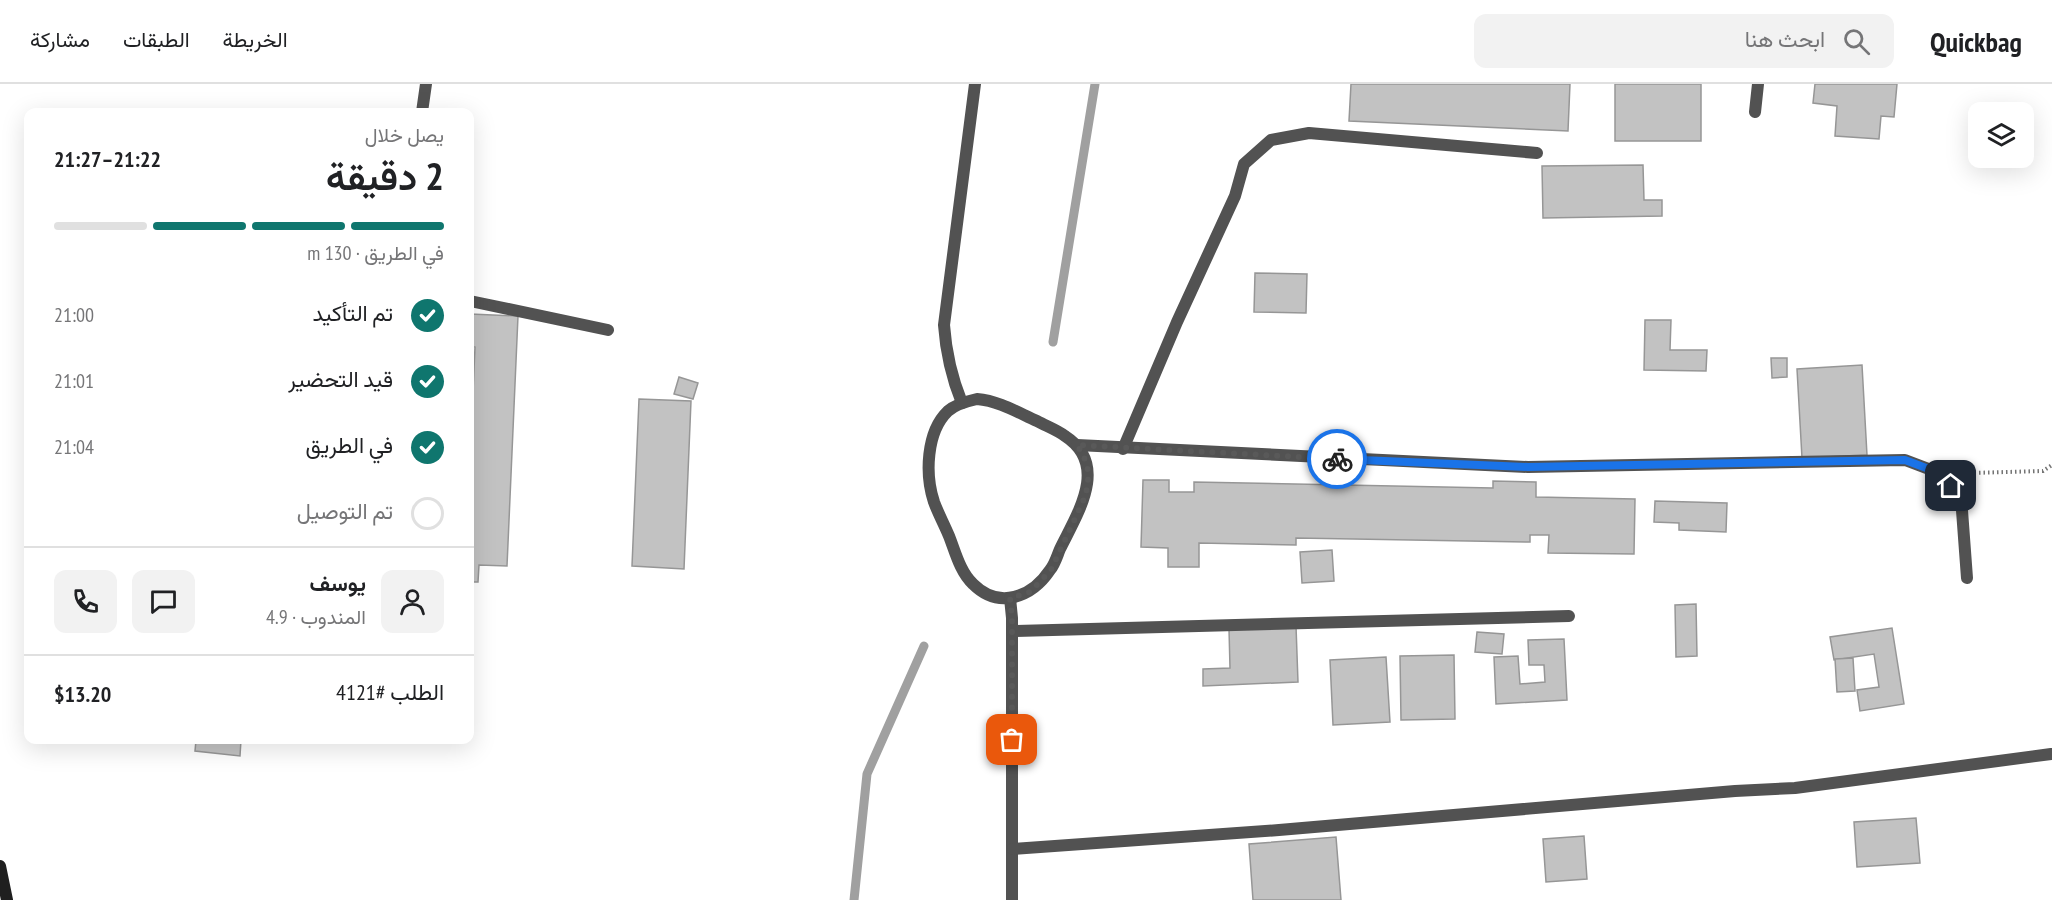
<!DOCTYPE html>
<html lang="ar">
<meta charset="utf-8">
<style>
:root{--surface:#fff;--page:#f2f2f2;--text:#202124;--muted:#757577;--line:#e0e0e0;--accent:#0f766e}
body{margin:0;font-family:"PT Sans Narrow",Vazirmatn,sans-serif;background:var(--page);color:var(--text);direction:rtl;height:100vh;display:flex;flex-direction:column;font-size:22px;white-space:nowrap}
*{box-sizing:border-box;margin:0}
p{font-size:20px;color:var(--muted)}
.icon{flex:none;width:33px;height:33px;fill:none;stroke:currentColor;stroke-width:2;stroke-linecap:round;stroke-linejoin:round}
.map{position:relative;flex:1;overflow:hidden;direction:ltr}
.details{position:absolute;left:24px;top:24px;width:450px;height:636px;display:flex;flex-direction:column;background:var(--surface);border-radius:12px;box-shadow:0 6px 24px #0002;direction:rtl}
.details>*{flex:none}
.fabs{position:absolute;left:1968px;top:18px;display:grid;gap:12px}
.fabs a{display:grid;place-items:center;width:66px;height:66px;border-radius:12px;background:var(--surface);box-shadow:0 6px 24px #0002;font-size:30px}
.pin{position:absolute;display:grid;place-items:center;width:51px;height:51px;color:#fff;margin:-26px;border-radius:12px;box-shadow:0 3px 9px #0006}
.courier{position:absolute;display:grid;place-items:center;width:60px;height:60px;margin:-30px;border:4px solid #1a73e8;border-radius:50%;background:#fff;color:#222;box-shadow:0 2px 8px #0007}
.summary em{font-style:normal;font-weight:600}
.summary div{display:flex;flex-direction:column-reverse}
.summary{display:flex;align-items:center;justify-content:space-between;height:102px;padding:0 30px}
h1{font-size:39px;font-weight:600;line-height:45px}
.bar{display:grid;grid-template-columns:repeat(4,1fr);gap:9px 6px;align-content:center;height:72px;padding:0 30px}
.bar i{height:8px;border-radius:4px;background:var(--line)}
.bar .selected{background:var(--accent)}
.bar p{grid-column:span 4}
.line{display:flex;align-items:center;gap:15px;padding:0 30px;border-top:2px solid var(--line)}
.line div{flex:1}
.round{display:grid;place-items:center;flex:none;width:63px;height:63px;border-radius:12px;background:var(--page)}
ol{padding:0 30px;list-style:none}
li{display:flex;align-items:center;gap:18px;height:66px}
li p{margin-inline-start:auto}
li .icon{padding:6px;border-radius:50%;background:var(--accent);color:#fff;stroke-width:4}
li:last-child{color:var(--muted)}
li i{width:33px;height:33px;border:3px solid var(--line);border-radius:50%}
header{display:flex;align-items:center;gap:36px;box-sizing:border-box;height:84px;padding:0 30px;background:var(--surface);border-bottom:2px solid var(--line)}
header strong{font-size:28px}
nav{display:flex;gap:33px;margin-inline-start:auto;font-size:21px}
.search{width:420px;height:54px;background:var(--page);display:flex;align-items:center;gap:15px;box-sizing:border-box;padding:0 21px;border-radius:12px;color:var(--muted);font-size:22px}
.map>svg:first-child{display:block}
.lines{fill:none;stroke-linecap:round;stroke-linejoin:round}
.stream{stroke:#a0a0a0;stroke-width:9}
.building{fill:#c2c2c2;stroke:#969696;stroke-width:1.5}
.path{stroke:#747474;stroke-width:4;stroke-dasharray:1.5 3;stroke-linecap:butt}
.street{stroke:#525252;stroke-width:12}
.secondary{stroke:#1f1f1f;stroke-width:12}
.done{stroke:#595959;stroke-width:6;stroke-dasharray:0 10.8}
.route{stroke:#1a73e8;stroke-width:8}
</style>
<header>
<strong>Quickbag</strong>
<div class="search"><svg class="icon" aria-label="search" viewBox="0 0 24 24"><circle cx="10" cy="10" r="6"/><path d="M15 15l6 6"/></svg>ابحث هنا</div>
<nav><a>الخريطة</a><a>الطبقات</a><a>مشاركة</a></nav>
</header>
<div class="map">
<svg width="2052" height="816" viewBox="0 0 2052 816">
<rect width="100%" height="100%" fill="#fff"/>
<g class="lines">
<g class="stream">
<path d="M1053 258 1095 0"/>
<path d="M854 816 867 690 924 562"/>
</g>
</g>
<g class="building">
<path d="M1351 0H1570L1568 47 1349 37Z"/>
<rect x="1615" y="0" width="86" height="57"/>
<path d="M1815 0H1897L1894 33 1881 32 1879 55 1835 52 1837 22 1813 19Z"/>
<path d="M1643 81 1644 116H1662V132L1543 134 1542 82Z"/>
<path d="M1255 189 1307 190 1306 229 1254 228Z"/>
<path d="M470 230 518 232 507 482 479 481 478 498H470V375L475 263 470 262Z"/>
<path d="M1645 236H1671L1670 266H1707L1706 287 1644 286Z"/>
<path d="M1771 274H1787V293L1772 294Z"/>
<path d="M1862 281 1867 371 1802 374 1797 285Z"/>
<path d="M679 293 698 299 693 315 674 310Z"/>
<path d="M639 315 691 317 684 485 632 482Z"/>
<path d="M1143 396H1169V408H1194V398L1493 404V397L1536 398V413L1635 415 1634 470 1548 469 1549 451H1530V458L1296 454V461L1199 459V483H1168V464L1141 463Z"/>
<path d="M1655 417 1727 419 1726 448 1679 446V439L1654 438Z"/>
<path d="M1332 466 1334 497 1302 499 1300 468Z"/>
<path d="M1696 520 1697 572 1676 573 1675 521Z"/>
<path d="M1296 542 1298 598 1203 602V585L1230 584 1229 545Z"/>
<path d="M1892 544 1904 620 1860 627 1857 606 1879 603 1874 570 1834 576 1830 553Z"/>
<path d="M1477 548 1504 550 1502 570 1475 568Z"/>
<path d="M1564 555 1567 616 1496 620 1494 573 1518 572 1520 600 1545 598 1544 581H1529L1528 556Z"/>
<path d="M1454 571 1455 635 1401 636 1400 572Z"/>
<path d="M1386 573 1390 638 1333 641 1330 576Z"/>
<path d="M1853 574 1855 607 1837 608 1835 575Z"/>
<path d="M196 656H241L240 672 195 667Z"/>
<path d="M1916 734 1920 779 1857 783 1854 738Z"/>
<path d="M1584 752 1587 795 1546 798 1543 755Z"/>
<path d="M1336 753 1341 816H1253L1249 760Z"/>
</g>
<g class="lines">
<path class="path" d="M1970 389 2043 387 2052 381"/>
<g class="street">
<path d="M422 28 426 0"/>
<path d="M1755 28 1758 0"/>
<path d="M470 217 608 246"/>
<path d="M977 315C999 317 1017 328 1037 337 1046 342 1057 346 1065 352 1110 381 1077 430 1060 465 1057 472 1055 480 1050 486 1032 513 999 526 973 500 960 488 955 467 949 452 944 440 938 429 934 418 925 391 926 348 948 327 956 320 968 317 977 315Z"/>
<path d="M962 319C951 292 946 269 944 241L975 0"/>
<path d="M1077 361 1528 383 1905 376 1942 390 1961 413 1967 494"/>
<path d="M1123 365 1177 238 1235 112 1244 80 1271 56 1309 49 1537 69"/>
<path d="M1010 514 1012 534V816"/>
<path d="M1012 547 1569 532"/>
<path d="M1013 765 1279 746 1735 707 1795 704 2051 670"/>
</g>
<path class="secondary" d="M0 782 7 816"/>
</g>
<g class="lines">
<path class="done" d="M1012 656V534L1010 514 1030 508 1051 486 1085 413 1088 400V386L1084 373 1077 361 1337 375"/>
<path class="route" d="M1337 375 1528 383 1905 376 1942 390 1951 402"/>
</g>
</svg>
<div class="fabs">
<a><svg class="icon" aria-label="layers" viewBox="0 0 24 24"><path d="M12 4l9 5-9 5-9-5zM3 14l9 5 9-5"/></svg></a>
</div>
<div class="pin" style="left:1012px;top:656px;background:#ea580c"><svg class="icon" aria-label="bag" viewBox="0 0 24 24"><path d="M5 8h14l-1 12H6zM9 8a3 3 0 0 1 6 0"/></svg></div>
<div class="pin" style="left:1951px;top:402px;background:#1f2937"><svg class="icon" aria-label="home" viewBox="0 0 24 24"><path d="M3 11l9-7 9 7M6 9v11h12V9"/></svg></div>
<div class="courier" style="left:1337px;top:375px"><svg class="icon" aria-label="bike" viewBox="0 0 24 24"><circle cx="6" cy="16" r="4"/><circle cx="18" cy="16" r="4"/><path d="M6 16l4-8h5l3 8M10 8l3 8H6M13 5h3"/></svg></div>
<section class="details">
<div class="summary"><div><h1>2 دقيقة</h1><p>يصل خلال</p></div><em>21:22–21:27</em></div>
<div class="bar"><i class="selected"></i><i class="selected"></i><i class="selected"></i><i></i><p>في الطريق · 130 m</p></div>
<ol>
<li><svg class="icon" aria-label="check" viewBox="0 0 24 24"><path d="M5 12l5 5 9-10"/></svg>تم التأكيد<p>21:00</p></li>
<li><svg class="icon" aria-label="check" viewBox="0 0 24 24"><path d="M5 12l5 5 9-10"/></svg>قيد التحضير<p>21:01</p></li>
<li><svg class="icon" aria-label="check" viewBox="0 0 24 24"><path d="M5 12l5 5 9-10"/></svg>في الطريق<p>21:04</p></li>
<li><i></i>تم التوصيل</li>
</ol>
<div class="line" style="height:108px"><a class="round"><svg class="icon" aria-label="person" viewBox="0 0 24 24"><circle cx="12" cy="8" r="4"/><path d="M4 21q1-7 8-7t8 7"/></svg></a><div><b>يوسف</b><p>المندوب · 4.9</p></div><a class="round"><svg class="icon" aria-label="chat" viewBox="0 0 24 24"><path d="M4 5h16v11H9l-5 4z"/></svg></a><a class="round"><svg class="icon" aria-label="phone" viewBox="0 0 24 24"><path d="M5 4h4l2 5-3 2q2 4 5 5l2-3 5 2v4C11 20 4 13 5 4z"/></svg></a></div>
<div class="line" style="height:78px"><div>الطلب #4121</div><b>$13.20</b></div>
</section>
</div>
